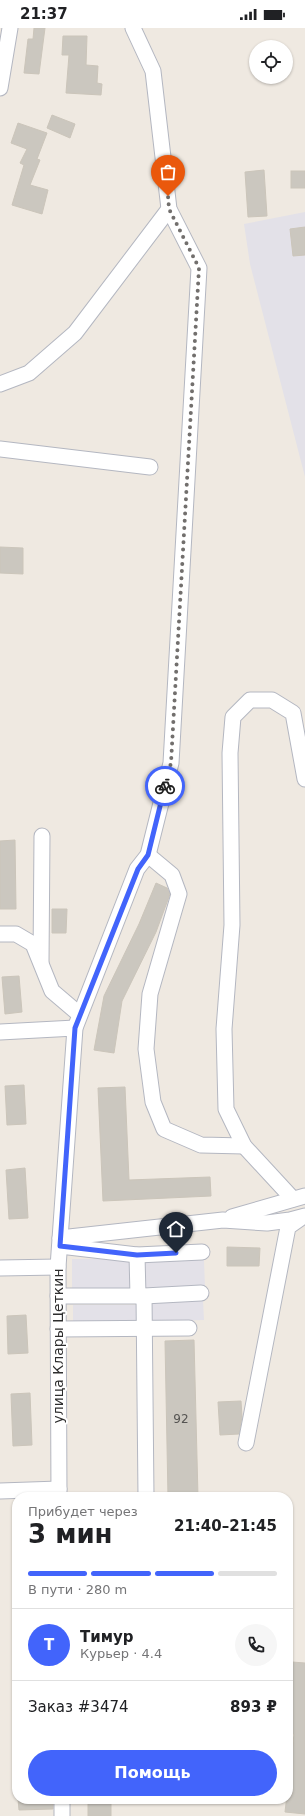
<!DOCTYPE html>
<html lang="ru">
<meta charset="utf-8">
<style>
:root{--surface:#fff;--page:#f6f6f6;--text:#202124;--muted:#757577;--line:#e0e0e0;--accent:#4264fb}
body{margin:0;font-family:"DejaVu Sans",sans-serif;background:var(--page);color:var(--text);height:100vh;display:flex;flex-direction:column;font-size:15px;white-space:nowrap}
*{box-sizing:border-box;margin:0}
p{font-size:13px;color:var(--muted)}
.icon{flex:none;width:22px;height:22px;fill:none;stroke:currentColor;stroke-width:2;stroke-linecap:round;stroke-linejoin:round}
.map{position:relative;flex:1;overflow:hidden}
.details{position:absolute;left:12px;top:1464px;width:281px;height:312px;display:flex;flex-direction:column;background:var(--surface);border-radius:16px;box-shadow:0 1px 3px #0004}
.details>*{flex:none}
.buttons{position:absolute;left:249px;top:12px;display:grid;gap:8px}
.buttons a{display:grid;place-items:center;width:44px;height:44px;border-radius:50%;background:var(--surface);box-shadow:0 1px 3px #0004;font-size:20px}
.pin{position:absolute;display:grid;place-items:center;width:34px;height:34px;color:#fff;margin:-41px -17px;border-radius:50% 50% 50% 0;rotate:-45deg;box-shadow:0 0 4px #0007}
.pin .icon{rotate:45deg}
.courier{position:absolute;display:grid;place-items:center;width:40px;height:40px;margin:-20px;border:3px solid #4264fb;border-radius:50%;background:#fff;color:#222;box-shadow:0 1px 5px #0007}
.summary em{font-style:normal;font-weight:800}
.summary div{display:flex;flex-direction:column-reverse}
.summary{display:flex;align-items:center;justify-content:space-between;height:68px;padding:0 16px}
h1{font-size:26px;font-weight:800;line-height:30px}
.bar{display:grid;grid-template-columns:repeat(4,1fr);gap:6px 4px;align-content:center;height:48px;padding:0 16px}
.bar i{height:5px;border-radius:3px;background:var(--line)}
.bar .active{background:var(--accent)}
.bar p{grid-column:span 4}
.line{display:flex;align-items:center;gap:10px;padding:0 16px;border-top:1px solid var(--line)}
.line div{flex:1}
.round{display:grid;place-items:center;flex:none;width:42px;height:42px;border-radius:21px;background:var(--page)}
.primary-button{display:flex;gap:8px;margin-top:auto;padding:8px 16px}
.primary-button a{flex:1;height:46px;border-radius:24px;background:var(--accent);color:#fff;font-size:16px;font-weight:800;line-height:46px;text-align:center}
.status{display:flex;justify-content:space-between;align-items:center;height:28px;padding:0 20px;background:var(--surface);direction:ltr}
.status svg{height:11px;fill:currentColor}
.map>svg:first-child{display:block}
.industrial{fill:#e3e1e8}
.building{fill:#cbc7bf;stroke:#cbc5ba}
.lines{fill:none;stroke-linecap:round;stroke-linejoin:round}
.minor-casing{stroke:#b4b7c1;stroke-width:17}
.minor{stroke:#fff;stroke-width:15}
.done{stroke:#726f6d;stroke-width:4;stroke-dasharray:0 7.2}
.route{stroke:#4264fb;stroke-width:5}
.labels{text-anchor:middle;dominant-baseline:central;stroke-width:4;stroke-linejoin:round;paint-order:stroke}
.number-label{font-size:12px;fill:#555452}
.street-label{font-size:14px;fill:#2e2e2e;stroke:#fff}
</style>
<div class="status"><b>21:37</b><svg viewBox="0 0 49 12"><path d="M0 12V9h3v3zM5 12V6h3v6zM10 12V3h3v9zM15 12V0h3v12zM26 1h20v11H26zM47 4h2v5h-2z"/></svg></div>
<div class="map">
<svg width="305" height="1788" viewBox="0 0 305 1788">
<rect width="100%" height="100%" fill="#efe9e1"/>
<g class="industrial">
<path d="M305 184V449L250 236 244 196Z"/>
<rect x="72" y="1231" width="62" height="30"/>
<path d="M204 1232 205 1260 142 1261 141 1233Z"/>
<path d="M203 1272 204 1292 149 1294 148 1274Z"/>
<path d="M73 1277H141V1293L73 1294Z"/>
</g>
<g class="building">
<path d="M34 0H45L39 46 24 45 28 11H33Z"/>
<path d="M63 8H87L86 37 98 38 97 55 102 56 101 67 66 65 69 27H62Z"/>
<path d="M52 87 75 96 70 110 47 100Z"/>
<path d="M18 95 47 105 37 131 40 132 30 157 48 162 42 186 12 177 24 137 20 135 27 121 11 115Z"/>
<path d="M264 142 267 188 248 189 245 144Z"/>
<rect x="291" y="143" width="14" height="17"/>
<path d="M305 199V227L293 228 290 201Z"/>
<path d="M0 519 23 520V546L0 545Z"/>
<path d="M15 812 16 881H0V813Z"/>
<path d="M156 855 167 860 170 866 156 904 122 973 114 1025 94 1022 104 968 139 896Z"/>
<path d="M52 881H67L66 905H52Z"/>
<path d="M19 948 22 984 5 986 2 949Z"/>
<path d="M24 1057 26 1096 7 1097 5 1058Z"/>
<path d="M125 1059 129 1152 210 1149 211 1168 103 1173 98 1060Z"/>
<path d="M25 1140 28 1190 9 1191 6 1142Z"/>
<path d="M227 1219 260 1220 259 1238H227Z"/>
<path d="M26 1287 28 1325 8 1326 7 1288Z"/>
<path d="M194 1312 198 1469H168L165 1313Z"/>
<path d="M30 1365 32 1417 13 1418 11 1366Z"/>
<path d="M241 1373 242 1389 239 1406 220 1407 218 1374Z"/>
<path d="M292 1634 305 1635V1786L285 1784 294 1706 288 1705V1678Z"/>
<path d="M18 1771H53V1781L19 1782Z"/>
<rect x="88" y="1771" width="23" height="17"/>
</g>
<g class="lines">
<g class="minor-casing">
<g id="minor">
<path d="M0 60 10 0"/>
<path d="M0 356 29 345 75 305 169 181"/>
<path d="M0 421 150 439"/>
<path d="M148 827 172 847 179 866 150 966 146 1021 153 1074 164 1101 201 1117 244 1118"/>
<path d="M0 906H16L33 916 52 963 79 986"/>
<path d="M41 934 42 808"/>
<path d="M0 1004 75 1000"/>
<path d="M293 1171 244 1118 226 1081 224 1001 232 897 230 725 233 689 250 672H272L293 685 305 751"/>
<path d="M232 1189 305 1168"/>
<path d="M60 1210 223 1192 267 1195 290 1192 305 1188"/>
<path d="M60 1218 137 1227 202 1224"/>
<path d="M137 1227 138 1268"/>
<path d="M0 1240 58 1239"/>
<path d="M58 1268H144L201 1265"/>
<path d="M144 1268 146 1469"/>
<path d="M58 1301 189 1300"/>
<path d="M246 1415 288 1199 301 1190"/>
<path d="M0 1463 59 1461"/>
<path d="M59 1469 58 1239 75 1000 137 841 148 827 171 735 199 240 169 181 153 43 133 0"/>
<path d="M62 1771V1788"/>
</g>
</g>
<use href="#minor" class="minor"/>
</g>
<g class="lines">
<path class="done" d="M165 758 171 735 199 240 169 181 168 168"/>
<path class="route" d="M165 758 148 827 138 841 75 1000 60 1218 137 1227 176 1225"/>
</g>
<g class="labels">
<g class="number-label">
<text x="181" y="1391">92</text>
</g>
<g class="street-label">
<text transform="translate(58 1318) rotate(-90)">улица Клары Цеткин</text>
</g>
</g>
</svg>
<div class="buttons">
<a><svg class="icon" aria-label="locate" viewBox="0 0 24 24"><circle cx="12" cy="12" r="6"/><path d="M12 2v4M12 18v4M2 12h4M18 12h4"/></svg></a>
</div>
<div class="pin" style="left:168px;top:168px;background:#ea580c"><svg class="icon" aria-label="bag" viewBox="0 0 24 24"><path d="M5 8h14l-1 12H6zM9 8a3 3 0 0 1 6 0"/></svg></div>
<div class="pin" style="left:176px;top:1225px;background:#1f2937"><svg class="icon" aria-label="home" viewBox="0 0 24 24"><path d="M3 11l9-7 9 7M6 9v11h12V9"/></svg></div>
<div class="courier" style="left:165px;top:758px"><svg class="icon" aria-label="bike" viewBox="0 0 24 24"><circle cx="6" cy="16" r="4"/><circle cx="18" cy="16" r="4"/><path d="M6 16l4-8h5l3 8M10 8l3 8H6M13 5h3"/></svg></div>
<section class="details">
<div class="summary"><div><h1>3 мин</h1><p>Прибудет через</p></div><em>21:40–21:45</em></div>
<div class="bar"><i class="active"></i><i class="active"></i><i class="active"></i><i></i><p>В пути · 280 m</p></div>
<div class="line" style="height:72px"><b class="round" style="background:var(--accent);color:#fff">Т</b><div><b>Тимур</b><p>Курьер · 4.4</p></div><a class="round"><svg class="icon" aria-label="phone" viewBox="0 0 24 24"><path d="M5 4h4l2 5-3 2q2 4 5 5l2-3 5 2v4C11 20 4 13 5 4z"/></svg></a></div>
<div class="line" style="height:52px"><div>Заказ #3474</div><b>893 ₽</b></div>
<div class="primary-button"><a>Помощь</a></div>
</section>
</div>
